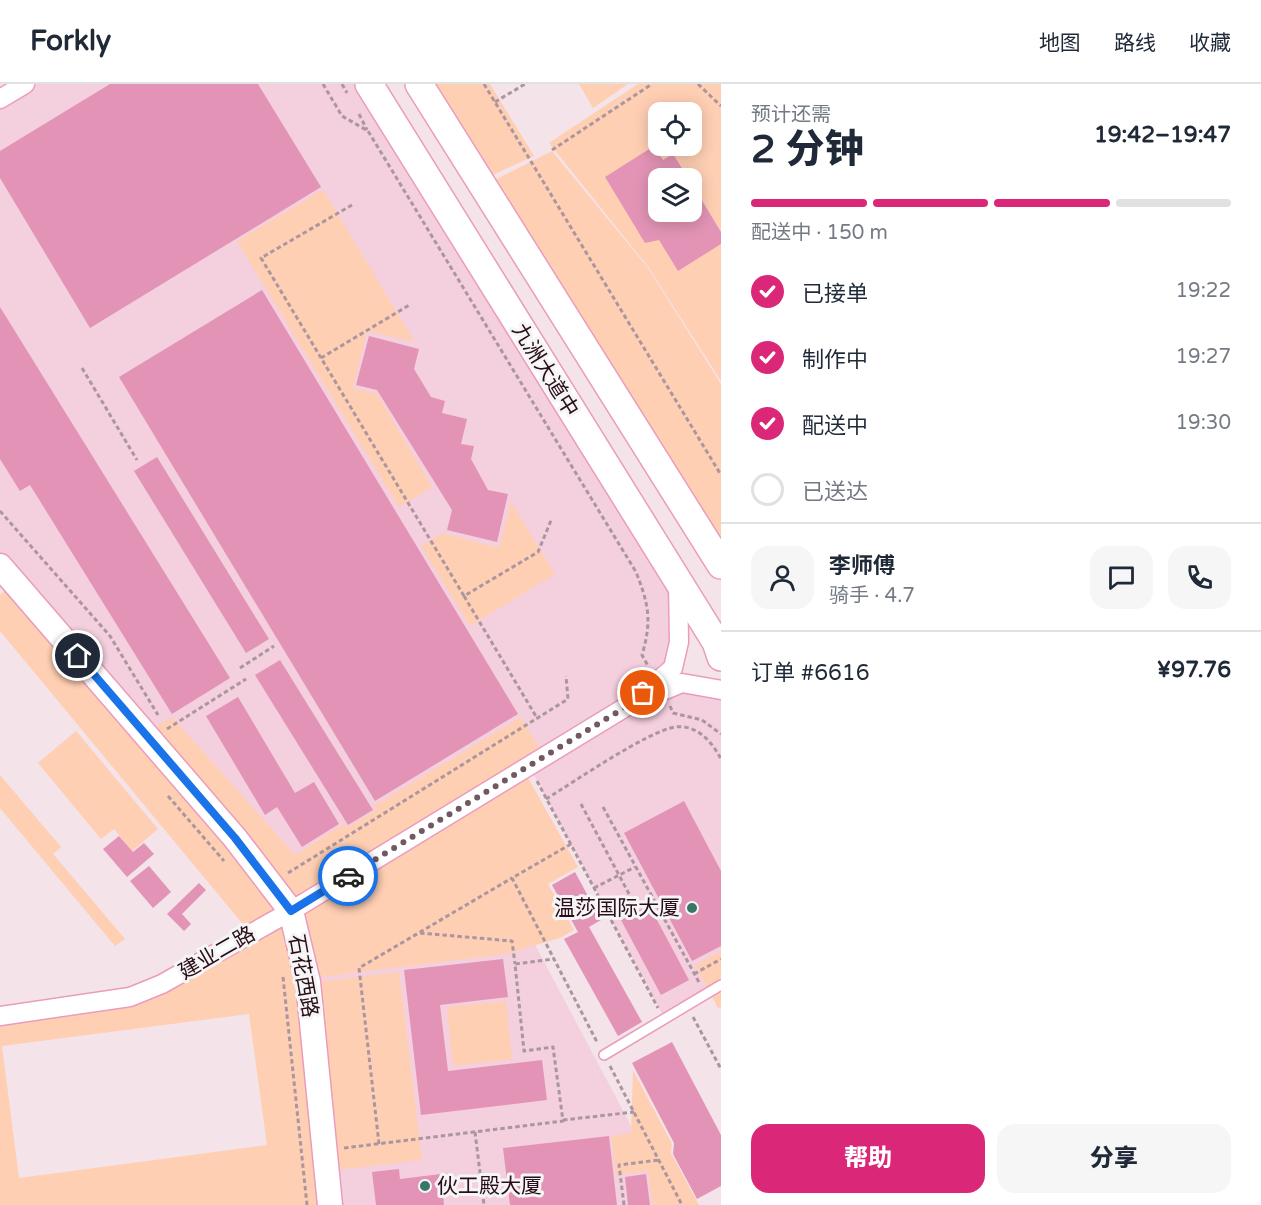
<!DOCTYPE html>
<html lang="zh">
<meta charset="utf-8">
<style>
:root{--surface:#fff;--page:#f6f6f7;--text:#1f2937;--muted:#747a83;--line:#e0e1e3;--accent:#db2777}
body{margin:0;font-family:"Varela Round","Noto Sans SC",sans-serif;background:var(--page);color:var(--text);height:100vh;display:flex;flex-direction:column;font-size:22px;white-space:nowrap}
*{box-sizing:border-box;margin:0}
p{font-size:20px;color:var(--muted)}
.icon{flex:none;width:33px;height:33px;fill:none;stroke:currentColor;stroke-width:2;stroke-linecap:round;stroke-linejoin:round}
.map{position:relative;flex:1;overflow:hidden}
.drawer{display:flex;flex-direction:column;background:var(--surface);width:540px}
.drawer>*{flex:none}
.tools{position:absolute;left:648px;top:18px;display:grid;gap:12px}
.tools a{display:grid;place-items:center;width:54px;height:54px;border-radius:12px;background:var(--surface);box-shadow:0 3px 15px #0003;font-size:30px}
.pin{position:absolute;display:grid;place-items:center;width:51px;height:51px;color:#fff;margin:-26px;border:3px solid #fff;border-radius:50%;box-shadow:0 2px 6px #0007}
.courier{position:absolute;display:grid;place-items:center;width:60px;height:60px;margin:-30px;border:4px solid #1a73e8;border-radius:50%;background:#fff;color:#222;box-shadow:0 2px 8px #0007}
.summary em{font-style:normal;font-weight:800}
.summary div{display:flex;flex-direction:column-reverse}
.summary{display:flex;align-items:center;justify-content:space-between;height:102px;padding:0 30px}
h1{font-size:39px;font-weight:800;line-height:45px}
.bar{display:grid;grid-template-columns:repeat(4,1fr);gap:9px 6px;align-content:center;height:72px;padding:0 30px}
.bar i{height:8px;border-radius:4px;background:var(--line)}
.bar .current{background:var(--accent)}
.bar p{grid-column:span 4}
.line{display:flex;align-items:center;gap:15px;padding:0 30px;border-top:2px solid var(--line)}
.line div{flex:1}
.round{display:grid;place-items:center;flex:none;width:63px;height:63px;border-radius:18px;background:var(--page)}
ol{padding:0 30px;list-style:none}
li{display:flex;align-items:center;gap:18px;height:66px}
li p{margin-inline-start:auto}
li .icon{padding:6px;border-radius:50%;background:var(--accent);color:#fff;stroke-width:4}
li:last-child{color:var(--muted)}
li i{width:33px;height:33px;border:3px solid var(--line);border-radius:50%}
.primary-button{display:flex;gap:12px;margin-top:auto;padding:12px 30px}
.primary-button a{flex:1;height:69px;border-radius:18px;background:var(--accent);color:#fff;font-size:24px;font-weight:800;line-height:69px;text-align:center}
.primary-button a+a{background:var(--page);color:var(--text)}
header{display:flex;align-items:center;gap:36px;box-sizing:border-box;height:84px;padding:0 30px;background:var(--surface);border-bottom:2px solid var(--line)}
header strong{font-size:28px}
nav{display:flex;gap:33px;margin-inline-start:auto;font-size:21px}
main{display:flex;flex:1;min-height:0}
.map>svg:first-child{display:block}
.built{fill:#f4cfde}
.green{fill:#ffcfb3;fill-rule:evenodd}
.building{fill:#e394b6}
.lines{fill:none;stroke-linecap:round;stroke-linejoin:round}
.service-casing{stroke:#eb9cbd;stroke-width:12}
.minor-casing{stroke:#eb9cbd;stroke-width:21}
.secondary-casing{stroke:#eb9cbd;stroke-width:27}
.primary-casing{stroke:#eb9cbd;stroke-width:30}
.path{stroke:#ab969f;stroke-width:3;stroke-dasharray:4.5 3;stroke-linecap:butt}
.service{stroke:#fff;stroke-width:9}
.minor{stroke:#fff;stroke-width:18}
.secondary{stroke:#fff;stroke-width:24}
.primary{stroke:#fff;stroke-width:27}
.done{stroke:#715862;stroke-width:6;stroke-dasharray:0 10.8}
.route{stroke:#1a73e8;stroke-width:8}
.poi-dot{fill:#377765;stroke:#f5f5f5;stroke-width:2}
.labels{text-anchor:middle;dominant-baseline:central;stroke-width:6;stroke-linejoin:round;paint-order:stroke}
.street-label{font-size:21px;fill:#2a0d1a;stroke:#f5f5f5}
.poi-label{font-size:21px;fill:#2a0d1a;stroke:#f5f5f5;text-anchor:end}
</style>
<header>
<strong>Forkly</strong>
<nav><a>地图</a><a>路线</a><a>收藏</a></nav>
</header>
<main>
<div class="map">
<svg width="721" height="1121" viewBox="0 0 721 1121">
<rect width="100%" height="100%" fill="#f4e3e9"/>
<path class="built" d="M26 0H369L677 499 673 583 682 599 721 606V901L665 935 529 682 470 718 532 855 673 1121H331L308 898 0 481V16Z"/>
<g class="green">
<path d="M428 0H490L534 72 486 94Z"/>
<path d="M579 0H628L593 24Z"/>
<path d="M638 0H721V297L649 184 549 59ZM658 28H692V62H658ZM658 94H692V128H658Z"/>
<path d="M552 67 648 184 721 300V480L483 102Z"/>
<path d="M323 106 415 258 367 247 353 304 377 310 432 403 399 423 237 157Z"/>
<path d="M511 418 555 490 470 542 421 462 442 449 499 464Z"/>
<path d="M10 502 282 824 246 844 0 547V511Z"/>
<path d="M172 633 295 771 344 740 347 744 376 726 374 722 521 633 542 669 292 821 149 647Z"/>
<path d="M76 647 158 745 132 767 114 745 101 755 38 679Z"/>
<path d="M0 691 61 763 53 770 125 855 115 862 0 724Z"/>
<path d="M527 692 578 783 548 800 574 846 560 854 505 870 312 894 297 829Z"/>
<path d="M291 827 330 1121H0V932L131 913ZM249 930 267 1061 19 1094 2 962Z"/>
<path d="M721 867V923L718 924 695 881Z"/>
<path d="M399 888 422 1076 338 1086 315 898Z"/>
<path d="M506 917 512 975 453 982 447 923Z"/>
<path d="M633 986 672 1060 671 1069 699 1121H653L648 1087 616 1091 611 1052 631 1049Z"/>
</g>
<g class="building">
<path d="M110 0H258L321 103 90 244 0 94V67Z"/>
<path d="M654 62 663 76 673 70 688 94H658V128H692V100L721 148V160L678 187 659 156 645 159 605 93Z"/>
<path d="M262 206 518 630 375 717 119 293Z"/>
<path d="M0 223 230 594 172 630 30 401 20 407 0 375Z"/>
<path d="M369 252 419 265 414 285 431 313 445 317 442 329 467 335 461 360 474 362 471 375 488 406 508 410 497 458 447 446 452 426 377 306 356 301Z"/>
<path d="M157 373 269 555 246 569 134 387Z"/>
<path d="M280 576 373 726 348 741 255 591Z"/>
<path d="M238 613 295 709 314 698 339 740 302 763 277 723 265 731 206 632Z"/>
<path d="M684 717 721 787V862L692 877 624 749Z"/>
<path d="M119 752 133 768 144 759 154 770 127 793 103 765Z"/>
<path d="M149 782 171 808 153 824 130 797Z"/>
<path d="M575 788 601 836 589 843 642 938 618 952 564 855 578 848 552 801Z"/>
<path d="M199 799 206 806 182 830 191 840 184 847 167 830Z"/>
<path d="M649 821 689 896 661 911 621 836Z"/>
<path d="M503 875 508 913 440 921 448 987 542 976 547 1016 421 1031 404 886Z"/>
<path d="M672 958 721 1051V1102L697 1115 673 1070 674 1059 632 979Z"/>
<path d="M609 1052 617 1121H510L503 1064Z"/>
<path d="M399 1085 400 1095 449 1089 451 1109H443L444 1121H376L372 1088Z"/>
<path d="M646 1090 650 1121H628L625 1093Z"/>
</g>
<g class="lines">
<g class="service-casing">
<path id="service" d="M604 971 721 901"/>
</g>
<g class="minor-casing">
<g id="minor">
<path d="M0 15 25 0"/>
<path d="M648 613 682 599 721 606"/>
<path d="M0 932 130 913 162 900 291 827 629 621 673 584 679 558 678 499"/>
</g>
</g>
<g class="secondary-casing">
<path id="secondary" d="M0 482 235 754 291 827 308 898 330 1121"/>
</g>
<g class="primary-casing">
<g id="primary">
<path d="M369 0 716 558 721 573"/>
<path d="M419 0 721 481"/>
</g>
</g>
<g class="path">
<path d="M323 0 342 32 368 47 636 488C649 521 652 537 642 571L648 582"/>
<path d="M342 0 347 9"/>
<path d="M484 0 721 391"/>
<path d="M698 0 721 22"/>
<path d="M495 18 525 0"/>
<path d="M359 30 367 46"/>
<path d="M552 66 652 0"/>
<path d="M352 121 261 174 464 512 538 468 552 434"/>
<path d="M321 274 411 220"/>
<path d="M82 284 137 376"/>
<path d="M0 427 110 552 158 631"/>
<path d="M464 512 537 634"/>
<path d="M240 584 274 562"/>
<path d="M670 622 673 629 702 636 721 650"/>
<path d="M167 645 246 595"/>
<path d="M537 697 658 924"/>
<path d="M168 712 224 777"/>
<path d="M546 715C574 698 648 647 675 643 697 640 712 658 721 675"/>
<path d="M581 720 636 823"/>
<path d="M603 723 700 900"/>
<path d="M571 760 512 794 598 960"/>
<path d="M288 789 568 615 566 592"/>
<path d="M594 804 635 783"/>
<path d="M420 849 512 857 515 880"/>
<path d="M694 890 721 875"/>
<path d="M283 893 307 1121"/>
<path d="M693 933 721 985"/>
<path d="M610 982 682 1121"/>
<path d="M563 1036 634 1028"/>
<path d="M475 1048 484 1121"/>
<path d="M379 1060 359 884 512 794"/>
<path d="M344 1064 563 1037 553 963 524 967 515 880 554 875"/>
<path d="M624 1121 619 1081 659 1076"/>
</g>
<use href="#service" class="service"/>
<use href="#minor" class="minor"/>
<use href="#secondary" class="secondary"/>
<use href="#primary" class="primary"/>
</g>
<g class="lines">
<path class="done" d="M348 792 629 621 643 609"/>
<path class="route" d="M78 572 235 754 291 827 348 792"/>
</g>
<g class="poi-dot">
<circle cx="692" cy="824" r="6"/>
<circle cx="425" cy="1102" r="6"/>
</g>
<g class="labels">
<g class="street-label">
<text transform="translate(545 286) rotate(58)">九洲大道中</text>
<text transform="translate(217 869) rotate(-30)">建业二路</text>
<text transform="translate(303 892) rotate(80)">石花西路</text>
</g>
<g class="poi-label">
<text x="680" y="824">温莎国际大厦</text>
<text x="437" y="1102" text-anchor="start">伙工殿大厦</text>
</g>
</g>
</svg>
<div class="tools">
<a><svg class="icon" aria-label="locate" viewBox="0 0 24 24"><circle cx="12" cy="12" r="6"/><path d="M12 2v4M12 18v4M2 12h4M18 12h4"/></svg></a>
<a><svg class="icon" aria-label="layers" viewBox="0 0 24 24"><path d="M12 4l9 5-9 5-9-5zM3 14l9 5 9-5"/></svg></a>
</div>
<div class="pin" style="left:643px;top:609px;background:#ea580c"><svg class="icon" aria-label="bag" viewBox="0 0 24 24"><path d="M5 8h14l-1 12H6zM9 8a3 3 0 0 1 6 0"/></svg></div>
<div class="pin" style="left:78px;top:572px;background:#1f2937"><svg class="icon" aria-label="home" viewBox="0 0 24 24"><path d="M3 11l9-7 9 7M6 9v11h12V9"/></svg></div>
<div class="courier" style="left:348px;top:792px"><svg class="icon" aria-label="car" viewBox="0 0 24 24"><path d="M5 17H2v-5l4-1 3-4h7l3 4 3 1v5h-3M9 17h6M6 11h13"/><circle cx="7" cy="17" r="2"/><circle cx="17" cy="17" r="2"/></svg></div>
</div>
<section class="drawer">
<div class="summary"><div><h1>2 分钟</h1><p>预计还需</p></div><em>19:42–19:47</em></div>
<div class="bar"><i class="current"></i><i class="current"></i><i class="current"></i><i></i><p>配送中 · 150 m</p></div>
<ol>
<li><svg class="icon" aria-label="check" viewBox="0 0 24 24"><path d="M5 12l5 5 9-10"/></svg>已接单<p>19:22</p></li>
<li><svg class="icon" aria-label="check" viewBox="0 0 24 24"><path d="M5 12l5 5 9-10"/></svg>制作中<p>19:27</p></li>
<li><svg class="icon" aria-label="check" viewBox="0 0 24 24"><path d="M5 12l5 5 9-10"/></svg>配送中<p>19:30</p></li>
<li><i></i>已送达</li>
</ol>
<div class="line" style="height:108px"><a class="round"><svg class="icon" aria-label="person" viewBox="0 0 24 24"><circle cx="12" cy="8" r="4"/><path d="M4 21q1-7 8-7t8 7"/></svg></a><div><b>李师傅</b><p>骑手 · 4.7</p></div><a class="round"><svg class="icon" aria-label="chat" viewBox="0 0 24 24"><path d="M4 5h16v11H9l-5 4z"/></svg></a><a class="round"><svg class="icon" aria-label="phone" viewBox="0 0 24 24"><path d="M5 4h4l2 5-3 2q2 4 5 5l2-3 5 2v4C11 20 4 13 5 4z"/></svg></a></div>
<div class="line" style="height:78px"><div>订单 #6616</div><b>¥97.76</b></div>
<div class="primary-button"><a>帮助</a><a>分享</a></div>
</section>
</main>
